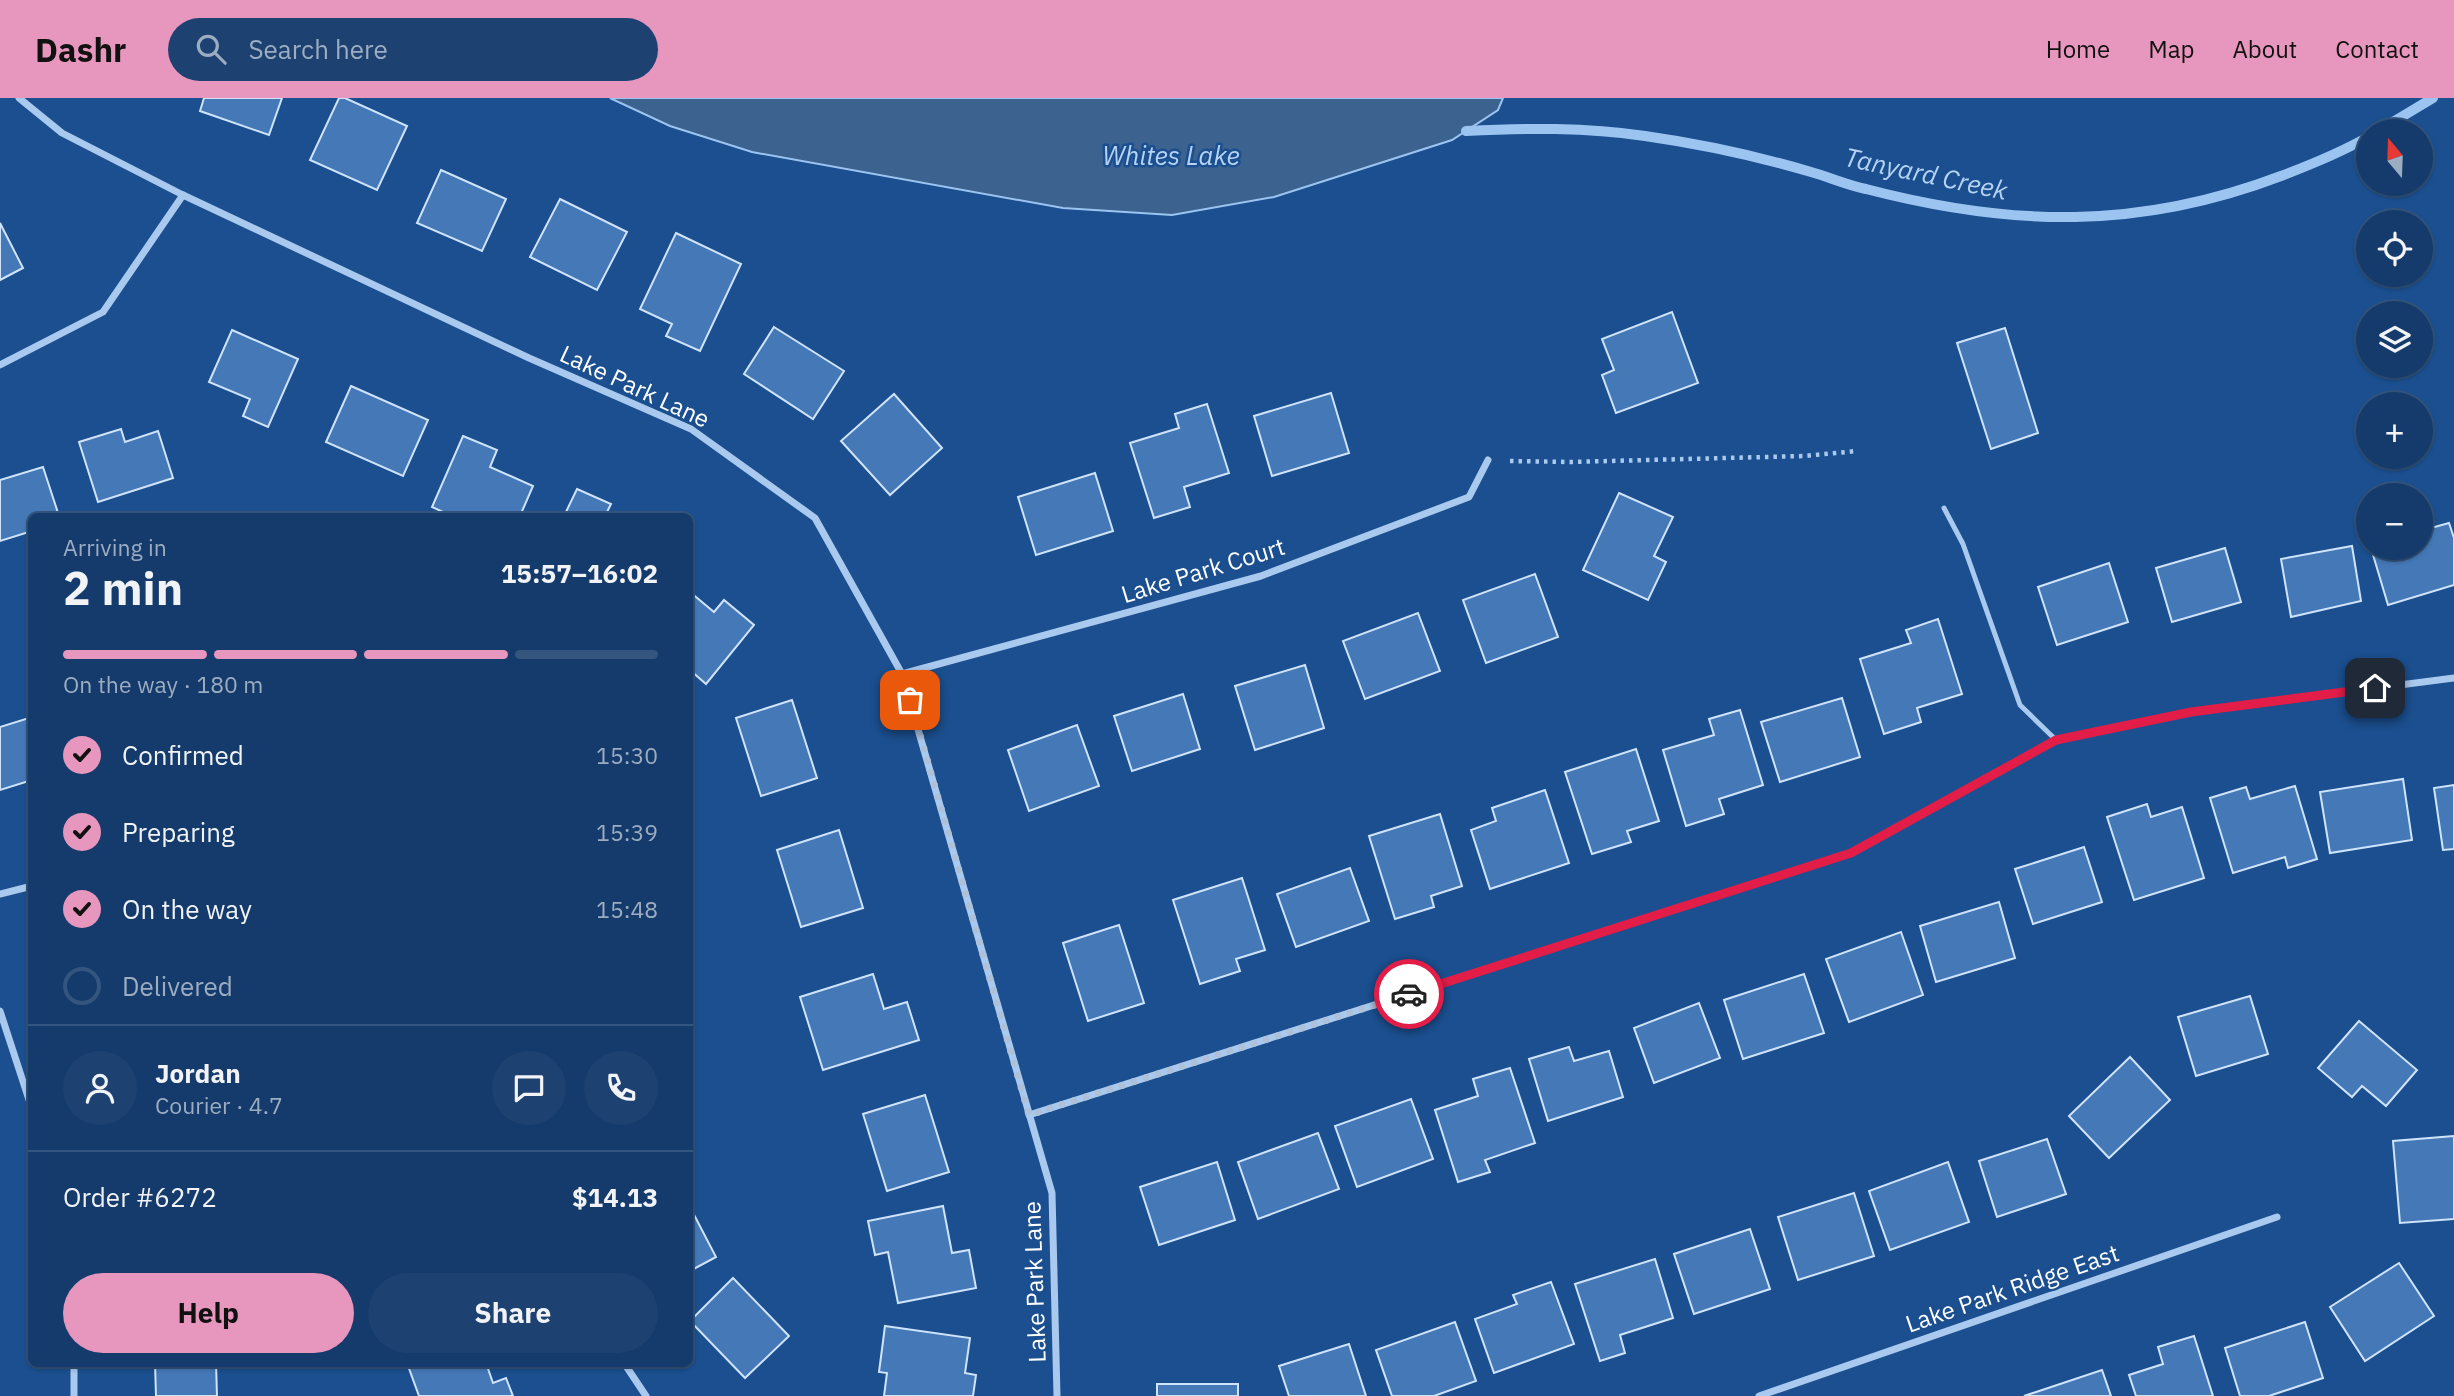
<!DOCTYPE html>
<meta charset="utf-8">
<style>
:root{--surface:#143b6b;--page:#1d4271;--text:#f1f3f6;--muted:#9dadc1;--line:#33557e;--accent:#e797bd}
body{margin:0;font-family:"IBM Plex Sans",sans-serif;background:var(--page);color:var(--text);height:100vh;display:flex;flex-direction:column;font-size:26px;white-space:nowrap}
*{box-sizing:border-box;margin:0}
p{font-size:23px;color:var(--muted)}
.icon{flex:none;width:38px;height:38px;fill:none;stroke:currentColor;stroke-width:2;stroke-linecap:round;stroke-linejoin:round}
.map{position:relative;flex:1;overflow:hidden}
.drawer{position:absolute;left:28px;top:415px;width:665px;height:854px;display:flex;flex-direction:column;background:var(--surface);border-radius:10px;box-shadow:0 2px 5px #0004,0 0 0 2px var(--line)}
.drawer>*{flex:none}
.needle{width:46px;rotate:341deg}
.fabs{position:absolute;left:2356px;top:21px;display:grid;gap:14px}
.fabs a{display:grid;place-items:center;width:77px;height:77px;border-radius:50%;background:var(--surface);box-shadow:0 2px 5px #0004,0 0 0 2px var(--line);font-size:35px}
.pin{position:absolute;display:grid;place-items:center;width:60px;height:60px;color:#fff;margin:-30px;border-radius:14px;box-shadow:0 4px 10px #0006}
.courier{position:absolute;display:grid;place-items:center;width:70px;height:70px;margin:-35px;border:5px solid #e11d48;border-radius:50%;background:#fff;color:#222;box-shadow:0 2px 9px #0007}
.head em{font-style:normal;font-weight:700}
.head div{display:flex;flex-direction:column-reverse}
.head{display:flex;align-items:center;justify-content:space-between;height:119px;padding:0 35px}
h1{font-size:46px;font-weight:700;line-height:52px}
.bar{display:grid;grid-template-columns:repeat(4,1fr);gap:10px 7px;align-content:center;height:84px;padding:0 35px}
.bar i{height:9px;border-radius:5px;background:var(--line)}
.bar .selected{background:var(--accent)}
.bar p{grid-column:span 4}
.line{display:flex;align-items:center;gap:18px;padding:0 35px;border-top:2px solid var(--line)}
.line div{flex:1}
.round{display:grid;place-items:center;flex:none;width:74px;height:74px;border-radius:37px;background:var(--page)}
ol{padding:0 35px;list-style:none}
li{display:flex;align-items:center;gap:21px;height:77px}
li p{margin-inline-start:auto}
li .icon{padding:7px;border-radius:50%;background:var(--accent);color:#111;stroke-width:4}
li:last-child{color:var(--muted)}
li i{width:38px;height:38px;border:4px solid var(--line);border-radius:50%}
.cta{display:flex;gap:14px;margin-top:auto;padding:14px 35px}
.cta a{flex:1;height:80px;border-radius:42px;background:var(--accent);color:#111;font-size:28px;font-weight:700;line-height:80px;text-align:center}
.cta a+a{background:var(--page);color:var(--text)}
header{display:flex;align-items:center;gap:42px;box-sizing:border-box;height:98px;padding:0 35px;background:var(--accent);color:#111}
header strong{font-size:33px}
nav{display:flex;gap:38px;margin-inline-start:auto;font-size:24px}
.search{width:490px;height:63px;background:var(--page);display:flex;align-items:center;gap:18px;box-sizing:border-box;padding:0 24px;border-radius:38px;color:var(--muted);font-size:26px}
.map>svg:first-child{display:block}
.water{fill:#3c6290;stroke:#9cc4f0;stroke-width:2}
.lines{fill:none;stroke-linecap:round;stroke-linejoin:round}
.stream{stroke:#9cc4f0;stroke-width:10}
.building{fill:#4478b7;stroke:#cfe3fa;stroke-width:2}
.path{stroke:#a9c9ee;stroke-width:4.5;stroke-dasharray:3.5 5;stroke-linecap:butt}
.service{stroke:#a9c9ee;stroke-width:5}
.minor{stroke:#a9c9ee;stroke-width:7}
.done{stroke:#afc1d8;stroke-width:7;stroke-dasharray:0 12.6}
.route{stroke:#e11d48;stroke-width:9}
.labels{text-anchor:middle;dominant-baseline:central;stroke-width:5;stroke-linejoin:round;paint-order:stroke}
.street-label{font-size:24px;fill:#fff;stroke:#1b4f8f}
.water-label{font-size:26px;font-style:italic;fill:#b5d3f5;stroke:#1b4f8f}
</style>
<header>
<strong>Dashr</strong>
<div class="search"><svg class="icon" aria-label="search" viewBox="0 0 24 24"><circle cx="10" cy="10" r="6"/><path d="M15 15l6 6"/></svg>Search here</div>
<nav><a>Home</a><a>Map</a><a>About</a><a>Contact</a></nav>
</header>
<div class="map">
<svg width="2454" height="1298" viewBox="0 0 2454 1298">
<rect width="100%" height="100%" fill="#1b4f8f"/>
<path class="water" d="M610 0H1503L1498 12 1452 42 1274 99 1172 117 1063 110 752 54 670 28Z"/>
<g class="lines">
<g class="stream">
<path d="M1466 33C1526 30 1585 29 1645 38 1701 46 1757 58 1811 74 1829 79 1847 87 1866 91 2012 129 2139 132 2281 78 2310 67 2340 55 2368 39"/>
<path d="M2378 33 2433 0"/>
</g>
</g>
<g class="building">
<path d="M204 0H282L269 37 200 13Z"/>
<path d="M339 0H345L407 28 377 92 310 62Z"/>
<path d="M441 72 506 101 482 153 417 125Z"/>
<path d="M560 101 627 134 597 192 530 159Z"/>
<path d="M0 125 23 170 0 182Z"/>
<path d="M676 135 741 166 700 253 666 238 672 226 640 211Z"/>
<path d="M1672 214 1698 285 1616 315 1602 277 1614 272 1602 241Z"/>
<path d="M774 229 844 273 813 321 744 276Z"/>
<path d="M2005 230 2038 335 1991 351 1957 245Z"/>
<path d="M232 232 298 261 268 329 243 318 250 301 209 284Z"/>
<path d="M351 288 428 322 403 378 326 344Z"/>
<path d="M1331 295 1349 355 1272 378 1254 318Z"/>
<path d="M894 296 942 350 890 397 841 343Z"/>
<path d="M1207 306 1229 375 1184 389 1190 409 1154 420 1130 345 1179 330 1175 316Z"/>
<path d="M121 331 125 344 158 333 173 380 98 404 79 344Z"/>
<path d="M463 338 497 352 490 369 533 388 520 418H452L432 409Z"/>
<path d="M43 369 59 418H32V433L0 443V382Z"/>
<path d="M1095 375 1113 433 1036 457 1018 399Z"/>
<path d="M577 391 611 406 605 418H564Z"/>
<path d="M1619 395 1673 419 1654 458 1666 464 1648 502 1583 472Z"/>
<path d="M2449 425 2454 440V487L2388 507 2371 450H2420V433Z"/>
<path d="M2352 448 2361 503 2291 519 2281 461Z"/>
<path d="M2225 450 2241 504 2172 524 2156 470Z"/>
<path d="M2109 465 2128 524 2057 547 2038 489Z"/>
<path d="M1535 476 1558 539 1486 565 1463 502Z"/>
<path d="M690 494 714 514 724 502 754 527 706 586 690 572Z"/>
<path d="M1418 515 1440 573 1365 601 1343 543Z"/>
<path d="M1938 521 1962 596 1917 610 1921 624 1884 636 1860 561 1911 545 1906 532Z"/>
<path d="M1305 567 1324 630 1255 652 1235 588Z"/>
<path d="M1183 596 1200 651 1132 673 1114 618Z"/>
<path d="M1842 600 1860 659 1780 684 1761 624Z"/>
<path d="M792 602 817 680 761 698 736 620Z"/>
<path d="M1740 612 1763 687 1719 701 1724 716 1686 728 1663 652 1714 637 1709 621Z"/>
<path d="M32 619V682L0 692V629Z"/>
<path d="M1077 627 1099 688 1029 713 1008 652Z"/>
<path d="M1636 651 1659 723 1627 733 1631 744 1592 756 1565 674Z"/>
<path d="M2403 681 2412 742 2330 755 2320 694Z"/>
<path d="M2454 687V751L2443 752 2434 690Z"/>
<path d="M2295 688 2317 761 2288 770 2285 759 2233 775 2210 700 2246 689 2250 701Z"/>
<path d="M1545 692 1569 765 1490 791 1471 732 1496 723 1492 710Z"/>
<path d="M2147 706 2151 719 2182 709 2204 780 2134 802 2107 719Z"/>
<path d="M1440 716 1462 788 1431 798 1434 809 1395 821 1369 738Z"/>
<path d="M839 732 863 810 801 829 777 752Z"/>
<path d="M2084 749 2102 804 2033 826 2015 771Z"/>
<path d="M1350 770 1369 823 1296 849 1277 796Z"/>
<path d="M1242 780 1265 852 1236 861 1240 873 1200 886 1173 802Z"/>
<path d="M1999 804 2015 860 1936 884 1920 828Z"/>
<path d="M1119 827 1144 905 1088 923 1063 845Z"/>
<path d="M1901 834 1923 897 1849 924 1826 861Z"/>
<path d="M873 876 884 911 907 904 919 942 823 972 800 899Z"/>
<path d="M1804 876 1824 935 1743 961 1724 902Z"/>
<path d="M2250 898 2268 956 2196 978 2178 919Z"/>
<path d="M1699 905 1720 960 1654 985 1634 930Z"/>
<path d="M2359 923 2417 972 2386 1008 2362 988 2352 999 2318 970Z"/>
<path d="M1569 949 1574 963 1609 953 1623 999 1548 1023 1529 961Z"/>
<path d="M2130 959 2170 1002 2109 1060 2069 1018Z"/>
<path d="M1510 970 1535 1045 1485 1062 1490 1074 1458 1084 1435 1012 1478 998 1473 981Z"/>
<path d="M925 997 949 1074 887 1093 863 1016Z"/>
<path d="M1411 1001 1433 1061 1357 1089 1335 1028Z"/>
<path d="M1318 1035 1339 1091 1258 1121 1238 1064Z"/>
<path d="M2454 1038V1121L2400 1125 2393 1043Z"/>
<path d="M2047 1041 2066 1096 1997 1119 1979 1063Z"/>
<path d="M1217 1064 1235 1122 1159 1147 1140 1089Z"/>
<path d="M1948 1064 1969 1124 1890 1152 1869 1093Z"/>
<path d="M1854 1095 1874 1158 1798 1182 1778 1119Z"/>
<path d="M943 1108 952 1155 969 1152 976 1190 898 1205 888 1154 875 1157 868 1123Z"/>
<path d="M690 1109 716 1159 690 1173Z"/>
<path d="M1750 1131 1770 1191 1694 1216 1674 1156Z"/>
<path d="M1655 1161 1673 1220 1620 1237 1625 1255 1600 1263 1575 1186Z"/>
<path d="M2399 1165 2434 1218 2365 1263 2330 1209Z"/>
<path d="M733 1180 789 1238 745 1280 690 1223Z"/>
<path d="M1551 1184 1574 1246 1494 1275 1475 1221 1517 1206 1513 1197Z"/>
<path d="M1455 1224 1476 1283 1434 1298H1392L1376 1252Z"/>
<path d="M2305 1224 2323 1280 2269 1298H2240L2225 1250Z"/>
<path d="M885 1228 970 1240 965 1275 976 1277 973 1298H884L887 1275 879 1274Z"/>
<path d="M2194 1238 2213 1298H2136L2129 1277 2163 1266 2158 1249Z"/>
<path d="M1349 1246 1366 1298H1289L1279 1268Z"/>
<path d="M155 1265H216L217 1298H156Z"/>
<path d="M407 1265H486L493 1285 506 1280 513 1298H419Z"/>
<path d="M2102 1272 2111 1298H2024Z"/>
<rect x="1157" y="1286" width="81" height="12"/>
</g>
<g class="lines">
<path class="path" d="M1510 363 1570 364 1804 358 1857 353"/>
<path class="service" d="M1944 410 1963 446 2020 607 2056 642"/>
<g class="minor">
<path d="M19 0 62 35 183 97 529 260 691 331 815 420 902 576 1052 1095 1057 1298"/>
<path d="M0 267 103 214 183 97"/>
<path d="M902 576 1261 478 1469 399 1488 362"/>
<path d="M0 796 32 788"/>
<path d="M0 913 32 1011"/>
<path d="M1029 1017 1851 755 2056 642 2191 614 2454 580"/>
<path d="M74 1265V1298"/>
<path d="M624 1265 646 1298"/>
<path d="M1759 1298 2277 1119"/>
</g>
</g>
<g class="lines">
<path class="done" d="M910 602 1029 1017 1409 896"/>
<path class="route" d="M1409 896 1851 755 2056 642 2191 614 2375 590"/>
</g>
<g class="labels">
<g class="street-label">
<text transform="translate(635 288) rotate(25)">Lake Park Lane</text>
<text transform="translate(1203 472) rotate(-17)">Lake Park Court</text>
<text transform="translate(1034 1184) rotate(-92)">Lake Park Lane</text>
<text transform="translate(2012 1190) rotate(-19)">Lake Park Ridge East</text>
</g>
<g class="water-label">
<text x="1171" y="57">Whites Lake</text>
<text transform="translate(1926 75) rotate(12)">Tanyard Creek</text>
</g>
</g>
</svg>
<div class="fabs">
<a><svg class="needle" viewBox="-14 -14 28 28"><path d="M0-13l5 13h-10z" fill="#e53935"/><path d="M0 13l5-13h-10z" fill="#9dadc1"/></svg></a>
<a><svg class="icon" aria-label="locate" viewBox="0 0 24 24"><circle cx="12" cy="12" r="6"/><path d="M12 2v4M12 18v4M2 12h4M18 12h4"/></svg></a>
<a><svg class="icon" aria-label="layers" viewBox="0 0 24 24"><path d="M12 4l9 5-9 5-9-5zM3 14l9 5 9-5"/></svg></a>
<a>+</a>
<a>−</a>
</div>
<div class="pin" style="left:910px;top:602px;background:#ea580c"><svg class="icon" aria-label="bag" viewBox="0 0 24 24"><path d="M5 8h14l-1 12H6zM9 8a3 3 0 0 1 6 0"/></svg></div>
<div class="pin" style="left:2375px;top:590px;background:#1f2937"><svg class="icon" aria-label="home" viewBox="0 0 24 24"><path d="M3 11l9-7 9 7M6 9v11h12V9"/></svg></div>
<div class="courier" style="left:1409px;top:896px"><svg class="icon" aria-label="car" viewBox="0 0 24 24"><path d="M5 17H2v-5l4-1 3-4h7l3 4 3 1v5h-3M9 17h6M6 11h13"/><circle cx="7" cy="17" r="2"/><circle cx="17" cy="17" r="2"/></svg></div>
<section class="drawer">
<div class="head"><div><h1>2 min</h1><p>Arriving in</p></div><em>15:57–16:02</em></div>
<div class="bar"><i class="selected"></i><i class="selected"></i><i class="selected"></i><i></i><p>On the way · 180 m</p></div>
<ol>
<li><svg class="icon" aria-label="check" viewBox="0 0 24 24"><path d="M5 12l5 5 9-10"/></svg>Confirmed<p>15:30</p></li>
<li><svg class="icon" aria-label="check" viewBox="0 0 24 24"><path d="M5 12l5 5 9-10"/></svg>Preparing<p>15:39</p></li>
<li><svg class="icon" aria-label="check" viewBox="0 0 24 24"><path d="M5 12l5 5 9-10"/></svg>On the way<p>15:48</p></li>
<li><i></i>Delivered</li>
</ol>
<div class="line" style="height:126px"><a class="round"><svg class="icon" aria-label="person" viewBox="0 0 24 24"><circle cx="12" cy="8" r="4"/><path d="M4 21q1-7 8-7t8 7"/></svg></a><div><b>Jordan</b><p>Courier · 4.7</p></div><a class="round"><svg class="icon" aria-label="chat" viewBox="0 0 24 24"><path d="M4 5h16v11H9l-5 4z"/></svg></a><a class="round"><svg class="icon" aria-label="phone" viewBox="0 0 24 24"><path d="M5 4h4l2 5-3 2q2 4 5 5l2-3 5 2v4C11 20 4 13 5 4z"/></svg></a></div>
<div class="line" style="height:91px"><div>Order #6272</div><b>$14.13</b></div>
<div class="cta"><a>Help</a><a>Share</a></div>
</section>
</div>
